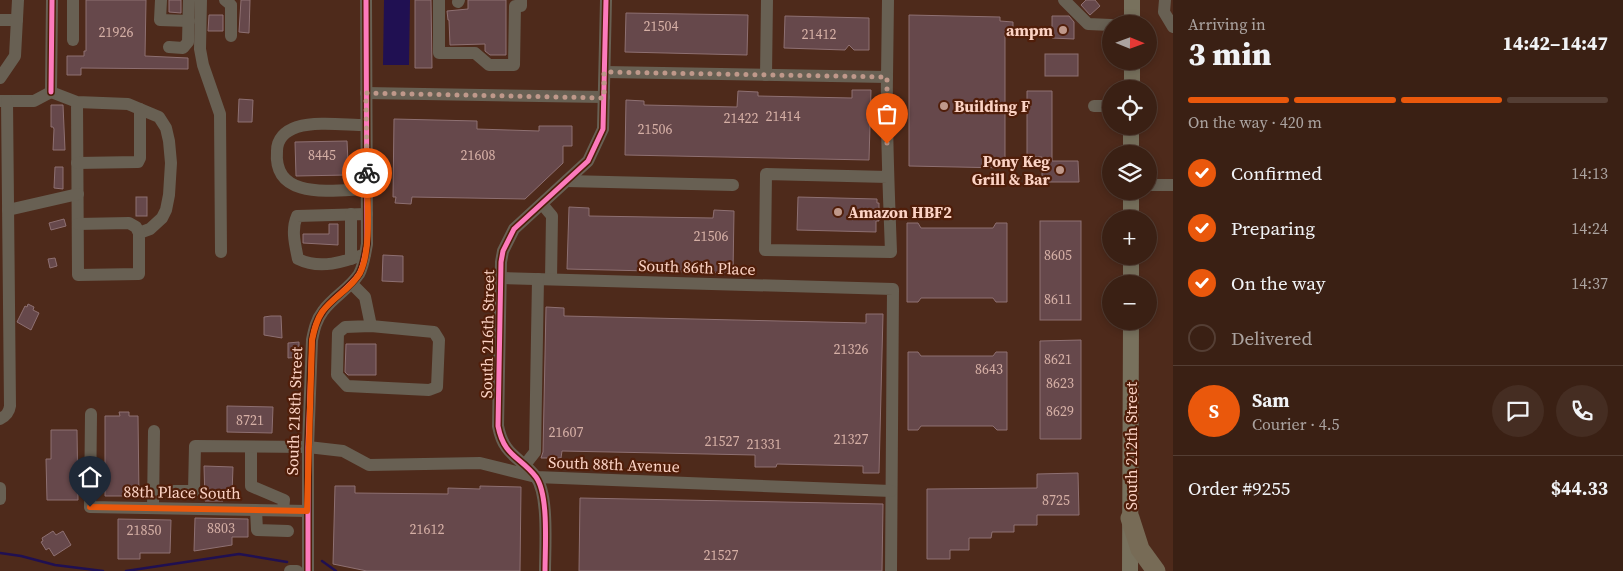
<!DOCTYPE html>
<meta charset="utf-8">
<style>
:root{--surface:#3a2014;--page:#452d22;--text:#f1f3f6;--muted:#aba3a0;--line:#543e34;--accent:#ea580c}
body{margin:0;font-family:"Source Serif 4",serif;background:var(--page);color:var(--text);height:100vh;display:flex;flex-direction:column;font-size:19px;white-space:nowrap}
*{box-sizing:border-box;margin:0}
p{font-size:16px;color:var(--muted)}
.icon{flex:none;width:28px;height:28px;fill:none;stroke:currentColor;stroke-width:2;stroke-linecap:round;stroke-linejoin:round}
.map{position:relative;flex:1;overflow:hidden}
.panel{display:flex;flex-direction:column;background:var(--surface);width:450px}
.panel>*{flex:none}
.needle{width:32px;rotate:91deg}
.buttons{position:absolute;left:1102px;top:15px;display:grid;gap:10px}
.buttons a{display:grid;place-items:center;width:55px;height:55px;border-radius:50%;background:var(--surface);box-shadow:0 2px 8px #0003,0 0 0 1px var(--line);font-size:25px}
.pin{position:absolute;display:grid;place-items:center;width:42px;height:42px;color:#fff;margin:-51px -21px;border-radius:50% 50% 50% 0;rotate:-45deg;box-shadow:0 0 5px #0007}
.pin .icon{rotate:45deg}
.courier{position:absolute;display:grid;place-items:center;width:50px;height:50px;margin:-25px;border:4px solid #ea580c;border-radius:50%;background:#fff;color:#222;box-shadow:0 1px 6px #0007}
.head em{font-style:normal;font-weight:800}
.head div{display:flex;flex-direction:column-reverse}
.head{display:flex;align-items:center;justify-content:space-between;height:85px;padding:0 15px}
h1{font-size:32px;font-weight:800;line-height:38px}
.bar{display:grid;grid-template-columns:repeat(4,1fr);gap:8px 5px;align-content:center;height:60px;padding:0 15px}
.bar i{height:6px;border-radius:4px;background:var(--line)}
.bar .active{background:var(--accent)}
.bar p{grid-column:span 4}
.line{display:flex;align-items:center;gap:12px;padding:0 15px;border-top:1px solid var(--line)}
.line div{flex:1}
.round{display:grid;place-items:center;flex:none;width:52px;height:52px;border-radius:26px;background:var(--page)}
ol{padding:0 15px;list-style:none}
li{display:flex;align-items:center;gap:15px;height:55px}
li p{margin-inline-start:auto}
li .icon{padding:5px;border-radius:50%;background:var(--accent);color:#fff;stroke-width:4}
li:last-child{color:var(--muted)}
li i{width:28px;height:28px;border:2px solid var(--line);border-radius:50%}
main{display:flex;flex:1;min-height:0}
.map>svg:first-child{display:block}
.water{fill:#201052}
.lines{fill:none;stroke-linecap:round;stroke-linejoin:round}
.stream{stroke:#201052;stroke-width:2.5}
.building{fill:#66484b;stroke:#8e7072}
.minor{stroke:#686053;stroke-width:12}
.major{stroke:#78715d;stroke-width:16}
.highway{stroke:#776b56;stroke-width:19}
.cycleway-casing{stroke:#501e0a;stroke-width:8}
.cycleway{stroke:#fd7abc;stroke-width:5}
.done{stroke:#bf988a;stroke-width:5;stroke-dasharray:0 9}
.route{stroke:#ea580c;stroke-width:6}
.poi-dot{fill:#bf988a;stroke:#501e0a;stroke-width:2}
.labels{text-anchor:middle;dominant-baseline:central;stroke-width:4.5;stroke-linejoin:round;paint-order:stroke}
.number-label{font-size:14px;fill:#d6b0a6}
.poi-label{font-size:16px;font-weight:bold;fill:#fcd3c5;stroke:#501e0a;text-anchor:end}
.street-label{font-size:16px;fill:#fcd3c5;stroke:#501e0a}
</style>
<main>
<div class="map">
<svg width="1173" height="571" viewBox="0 0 1173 571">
<rect width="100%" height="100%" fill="#4e2a1b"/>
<path class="water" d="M384 0H410L409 65H383Z"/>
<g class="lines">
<g class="stream">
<path d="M0 553 21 556 55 565 103 571"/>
<path d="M322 561 336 571"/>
<path d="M126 571 239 554 287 562"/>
</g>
</g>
<g class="building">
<path d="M86 0H146L145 56 188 58V69L81 68V75H67V56H84V51H86Z"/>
<path d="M169 0H181V13L169 12Z"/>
<path d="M241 0H250L249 33 239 32Z"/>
<path d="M415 0H431L432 68H415Z"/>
<path d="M468 0H506V55H490L485 51V44L450 45 449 20H448L447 11 468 9Z"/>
<path d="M1086 0H1095L1100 6 1090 15 1081 5Z"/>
<path d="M626 13 748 15 747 55 625 52Z"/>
<path d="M209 15H223V31H208Z"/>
<path d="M909 15 1000 17V21L1013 22V34H1005V168L909 166Z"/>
<path d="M785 16 869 18V50H854L849 45 845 50 784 48Z"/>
<path d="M1052 16H1069L1074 22V39L1052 38Z"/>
<rect x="1045" y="54" width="33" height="22"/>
<path d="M852 90H871L869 160 625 155 626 100 644 101V105L737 107 738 91 758 92V96L852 98Z"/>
<path d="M1027 91H1052V161H1078L1079 182H1046V180H1042V157H1027Z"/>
<path d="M239 99 253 100 252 122H238Z"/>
<path d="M51 105H63L65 150H53L54 129 53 127H51Z"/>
<path d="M394 119 477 121V129L539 131V126H572V146H563V163L525 199 412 197 411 204 395 203 396 197H393Z"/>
<path d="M347 141 348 162H346L347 175 296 176 295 142Z"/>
<path d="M55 167H63V189L54 188Z"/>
<rect x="136" y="197" width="11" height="19"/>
<path d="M798 197 877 199V203H879V221H876V232L797 230Z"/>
<path d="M569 207 589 208V216L713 218 714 210 734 211 733 273 567 269Z"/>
<path d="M64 219 66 226 51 230 49 223Z"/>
<rect x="1040" y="221" width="41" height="99"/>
<path d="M907 223H918L921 228H993L996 223H1007V302H996L993 298H921L918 302H907Z"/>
<path d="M329 224H338V245L303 243V234H329Z"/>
<path d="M383 255 403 256V282L382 281Z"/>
<path d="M55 258 57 266 50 268 48 259Z"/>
<path d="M28 304 34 307 33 310 39 313 31 330 17 322 25 306 27 307Z"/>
<path d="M546 307 564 308V316L866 323V314H883L879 473H863V466L777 464 776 467H755V455L562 451 561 458H541L543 452Z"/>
<path d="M271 316H281L282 338 264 335V317Z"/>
<path d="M1081 340V439H1040V341Z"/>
<path d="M299 342V357L288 358V343Z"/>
<path d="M346 344H376V375H348L345 372Z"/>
<path d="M908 352H918L921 356H993L996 352H1007V430H997L993 426H921L918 430H908Z"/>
<path d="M227 406 273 407 272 433 227 432Z"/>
<path d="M119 412H129V416H138L139 496H105V416H120Z"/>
<path d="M51 430H77L78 500H47L46 459H51Z"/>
<path d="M204 466 233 467 232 493 223 492V501H205Z"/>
<path d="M1078 473 1079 515H1037V525H1014V532H992L991 538H969V550H950V559H927V489L1037 488V474Z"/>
<path d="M335 486H355V493L448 494V488L480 489V486L521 487 520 571H367L333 564Z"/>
<path d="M580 498 883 504 882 571H579Z"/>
<path d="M195 518 248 519V537H232V545L194 551Z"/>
<path d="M118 519 171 520 170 553H140V559H118Z"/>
<path d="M53 531 56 535 63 531 71 545 54 556 49 548 46 550 41 542 43 541 42 538Z"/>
</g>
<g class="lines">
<g class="minor">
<path d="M161 0 160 20 189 21"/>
<path d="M201 0 200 49 203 65 220 114 221 252"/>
<path d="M225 0 231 5V36"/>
<path d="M439 0V53H475L489 65H514L515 6H521V0"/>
<path d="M1064 0 1088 24 1111 25"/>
<path d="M1165 0 1164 12 1173 27"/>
<path d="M458 2 459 0"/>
<path d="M0 20H17"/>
<path d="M73 40V0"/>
<path d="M169 47 183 48 188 42 189 0"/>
<path d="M605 72 887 77 888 0"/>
<path d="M766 75 767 0"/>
<path d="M887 77C886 135 889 194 891 252L765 250 766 174 888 177"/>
<path d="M0 78 15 56 18 0"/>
<path d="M51 92 52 0"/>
<path d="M366 93 604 97"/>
<path d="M0 101H34L51 92 77 102 128 104 159 117 166 128 169 141 171 163 169 195 166 210 162 218 150 229 139 233V274L78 275 77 102"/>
<path d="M1094 106H1111"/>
<path d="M366 125C346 125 317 121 297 127 285 131 277 139 277 151 273 201 333 190 367 189"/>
<path d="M77 163 138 162 140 158V109"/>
<path d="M567 181 733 185"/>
<path d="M1149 185H1173"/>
<path d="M542 204 552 216 551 279"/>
<path d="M8 210 78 194"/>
<path d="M78 224 129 223 136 227 139 233"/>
<path d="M365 254C344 262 320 270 298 259 295 244 291 230 297 216L367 214"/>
<path d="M351 259V214"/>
<path d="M501 278 893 289 891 571"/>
<path d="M352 284 365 297 371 326 434 332 439 340 437 387 429 390 347 386 337 375 338 333 345 327 371 326"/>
<path d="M91 414 90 507 307 511"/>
<path d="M0 419C6 416 9 413 10 406L7 101"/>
<path d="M251 447V486L284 500 283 510"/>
<path d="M524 466 535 452 538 279"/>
<path d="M0 488V499"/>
<path d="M174 491H194L195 446 308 447 343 451 369 465 480 463 536 477 891 491"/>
<path d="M153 508 154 431"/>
<path d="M256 510 257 530 288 531"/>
<path d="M290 571H297"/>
<path d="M308 571V447L312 340C314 330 316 320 323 311 333 297 349 289 359 274 364 265 365 254 367 244L366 0"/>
<path d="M545 571C545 548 549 495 536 477 520 456 504 457 498 426L501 262 503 251 514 229 588 161 603 129 606 0"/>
</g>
<g class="major">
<path d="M1132 24V0"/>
<path d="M1132 89V61"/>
<path d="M1131 154V126"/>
<path d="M1131 219V191"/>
<path d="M1131 284V256"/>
<path d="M1130 571 1131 321"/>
</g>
<path class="highway" d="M1130 518 1140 549 1156 571"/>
<g class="cycleway-casing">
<g id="cycleway">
<path d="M51 92 52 0"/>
<path d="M308 571V447L312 340C314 330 316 320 323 311 333 297 349 289 359 274 364 265 365 254 367 244L366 0"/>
<path d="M545 571C545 548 549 495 536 477 520 456 504 457 498 426L501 262 503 251 514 229 588 161 603 129 606 0"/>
</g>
</g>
<use href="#cycleway" class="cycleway"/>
</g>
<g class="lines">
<path class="done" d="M367 173 366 93 604 98V72L887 77V144"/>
<path class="route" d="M90 507 307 511 312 340C314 330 316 321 322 312 333 297 351 289 360 273 372 249 367 200 367 173"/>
</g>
<g class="poi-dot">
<circle cx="1063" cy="30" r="5"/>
<circle cx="944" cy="106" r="5"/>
<circle cx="1060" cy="170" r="5"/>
<circle cx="838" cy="212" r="5"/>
</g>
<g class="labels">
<g class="number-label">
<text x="661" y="26">21504</text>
<text x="116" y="32">21926</text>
<text x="819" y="34">21412</text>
<text x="783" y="116">21414</text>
<text x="741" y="118">21422</text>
<text x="655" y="129">21506</text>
<text x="322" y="155">8445</text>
<text x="478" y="155">21608</text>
<text x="711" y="236">21506</text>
<text x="1058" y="255">8605</text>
<text x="1058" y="299">8611</text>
<text x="851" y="349">21326</text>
<text x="1058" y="359">8621</text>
<text x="989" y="369">8643</text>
<text x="1060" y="383">8623</text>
<text x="1060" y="411">8629</text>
<text x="250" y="420">8721</text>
<text x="566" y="432">21607</text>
<text x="851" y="439">21327</text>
<text x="722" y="441">21527</text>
<text x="764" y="444">21331</text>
<text x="1056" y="500">8725</text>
<text x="221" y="528">8803</text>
<text x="427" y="529">21612</text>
<text x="144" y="530">21850</text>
<text x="721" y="555">21527</text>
</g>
<g class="poi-label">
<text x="1053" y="30">ampm</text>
<text x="954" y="106" text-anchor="start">Building F</text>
<text x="1050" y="161">Pony Keg<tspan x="1050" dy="18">Grill &amp; Bar</tspan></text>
<text x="848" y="212" text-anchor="start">Amazon HBF2</text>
</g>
<g class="street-label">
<text transform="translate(697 267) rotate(2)">South 86th Place</text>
<text transform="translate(487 334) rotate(-89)">South 216th Street</text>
<text transform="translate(294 411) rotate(-88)">South 218th Street</text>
<text transform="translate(1131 446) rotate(-90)">South 212th Street</text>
<text transform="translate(614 464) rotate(2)">South 88th Avenue</text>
<text transform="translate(182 492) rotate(1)">88th Place South</text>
</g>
</g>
</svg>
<div class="buttons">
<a><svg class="needle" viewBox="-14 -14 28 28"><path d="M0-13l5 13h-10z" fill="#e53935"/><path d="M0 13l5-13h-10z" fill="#aba3a0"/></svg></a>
<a><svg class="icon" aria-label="locate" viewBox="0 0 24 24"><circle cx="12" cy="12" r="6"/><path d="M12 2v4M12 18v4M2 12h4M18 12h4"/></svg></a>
<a><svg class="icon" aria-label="layers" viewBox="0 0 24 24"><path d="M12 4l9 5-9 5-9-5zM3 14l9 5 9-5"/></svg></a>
<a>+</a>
<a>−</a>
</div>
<div class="pin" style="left:887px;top:144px;background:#ea580c"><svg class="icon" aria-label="bag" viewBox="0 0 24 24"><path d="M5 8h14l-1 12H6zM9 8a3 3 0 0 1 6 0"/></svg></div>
<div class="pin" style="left:90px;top:507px;background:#1f2937"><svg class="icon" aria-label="home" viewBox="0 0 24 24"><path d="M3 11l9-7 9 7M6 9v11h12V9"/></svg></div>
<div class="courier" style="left:367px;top:173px"><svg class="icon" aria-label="bike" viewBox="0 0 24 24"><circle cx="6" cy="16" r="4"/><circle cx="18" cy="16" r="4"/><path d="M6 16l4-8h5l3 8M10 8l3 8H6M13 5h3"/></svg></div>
</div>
<section class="panel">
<div class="head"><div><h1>3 min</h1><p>Arriving in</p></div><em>14:42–14:47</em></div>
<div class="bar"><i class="active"></i><i class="active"></i><i class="active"></i><i></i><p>On the way · 420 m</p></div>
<ol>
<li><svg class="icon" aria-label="check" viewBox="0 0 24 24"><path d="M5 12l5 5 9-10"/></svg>Confirmed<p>14:13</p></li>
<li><svg class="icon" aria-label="check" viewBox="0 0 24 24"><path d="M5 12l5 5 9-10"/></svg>Preparing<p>14:24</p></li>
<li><svg class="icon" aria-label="check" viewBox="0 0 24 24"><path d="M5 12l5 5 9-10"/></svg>On the way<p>14:37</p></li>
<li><i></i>Delivered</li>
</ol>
<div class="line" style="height:90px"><b class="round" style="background:var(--accent);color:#fff">S</b><div><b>Sam</b><p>Courier · 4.5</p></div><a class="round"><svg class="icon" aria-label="chat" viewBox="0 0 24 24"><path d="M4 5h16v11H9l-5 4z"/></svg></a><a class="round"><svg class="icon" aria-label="phone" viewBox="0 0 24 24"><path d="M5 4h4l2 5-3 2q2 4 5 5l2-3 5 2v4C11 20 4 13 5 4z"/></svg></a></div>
<div class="line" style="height:65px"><div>Order #9255</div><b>$44.33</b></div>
</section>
</main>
